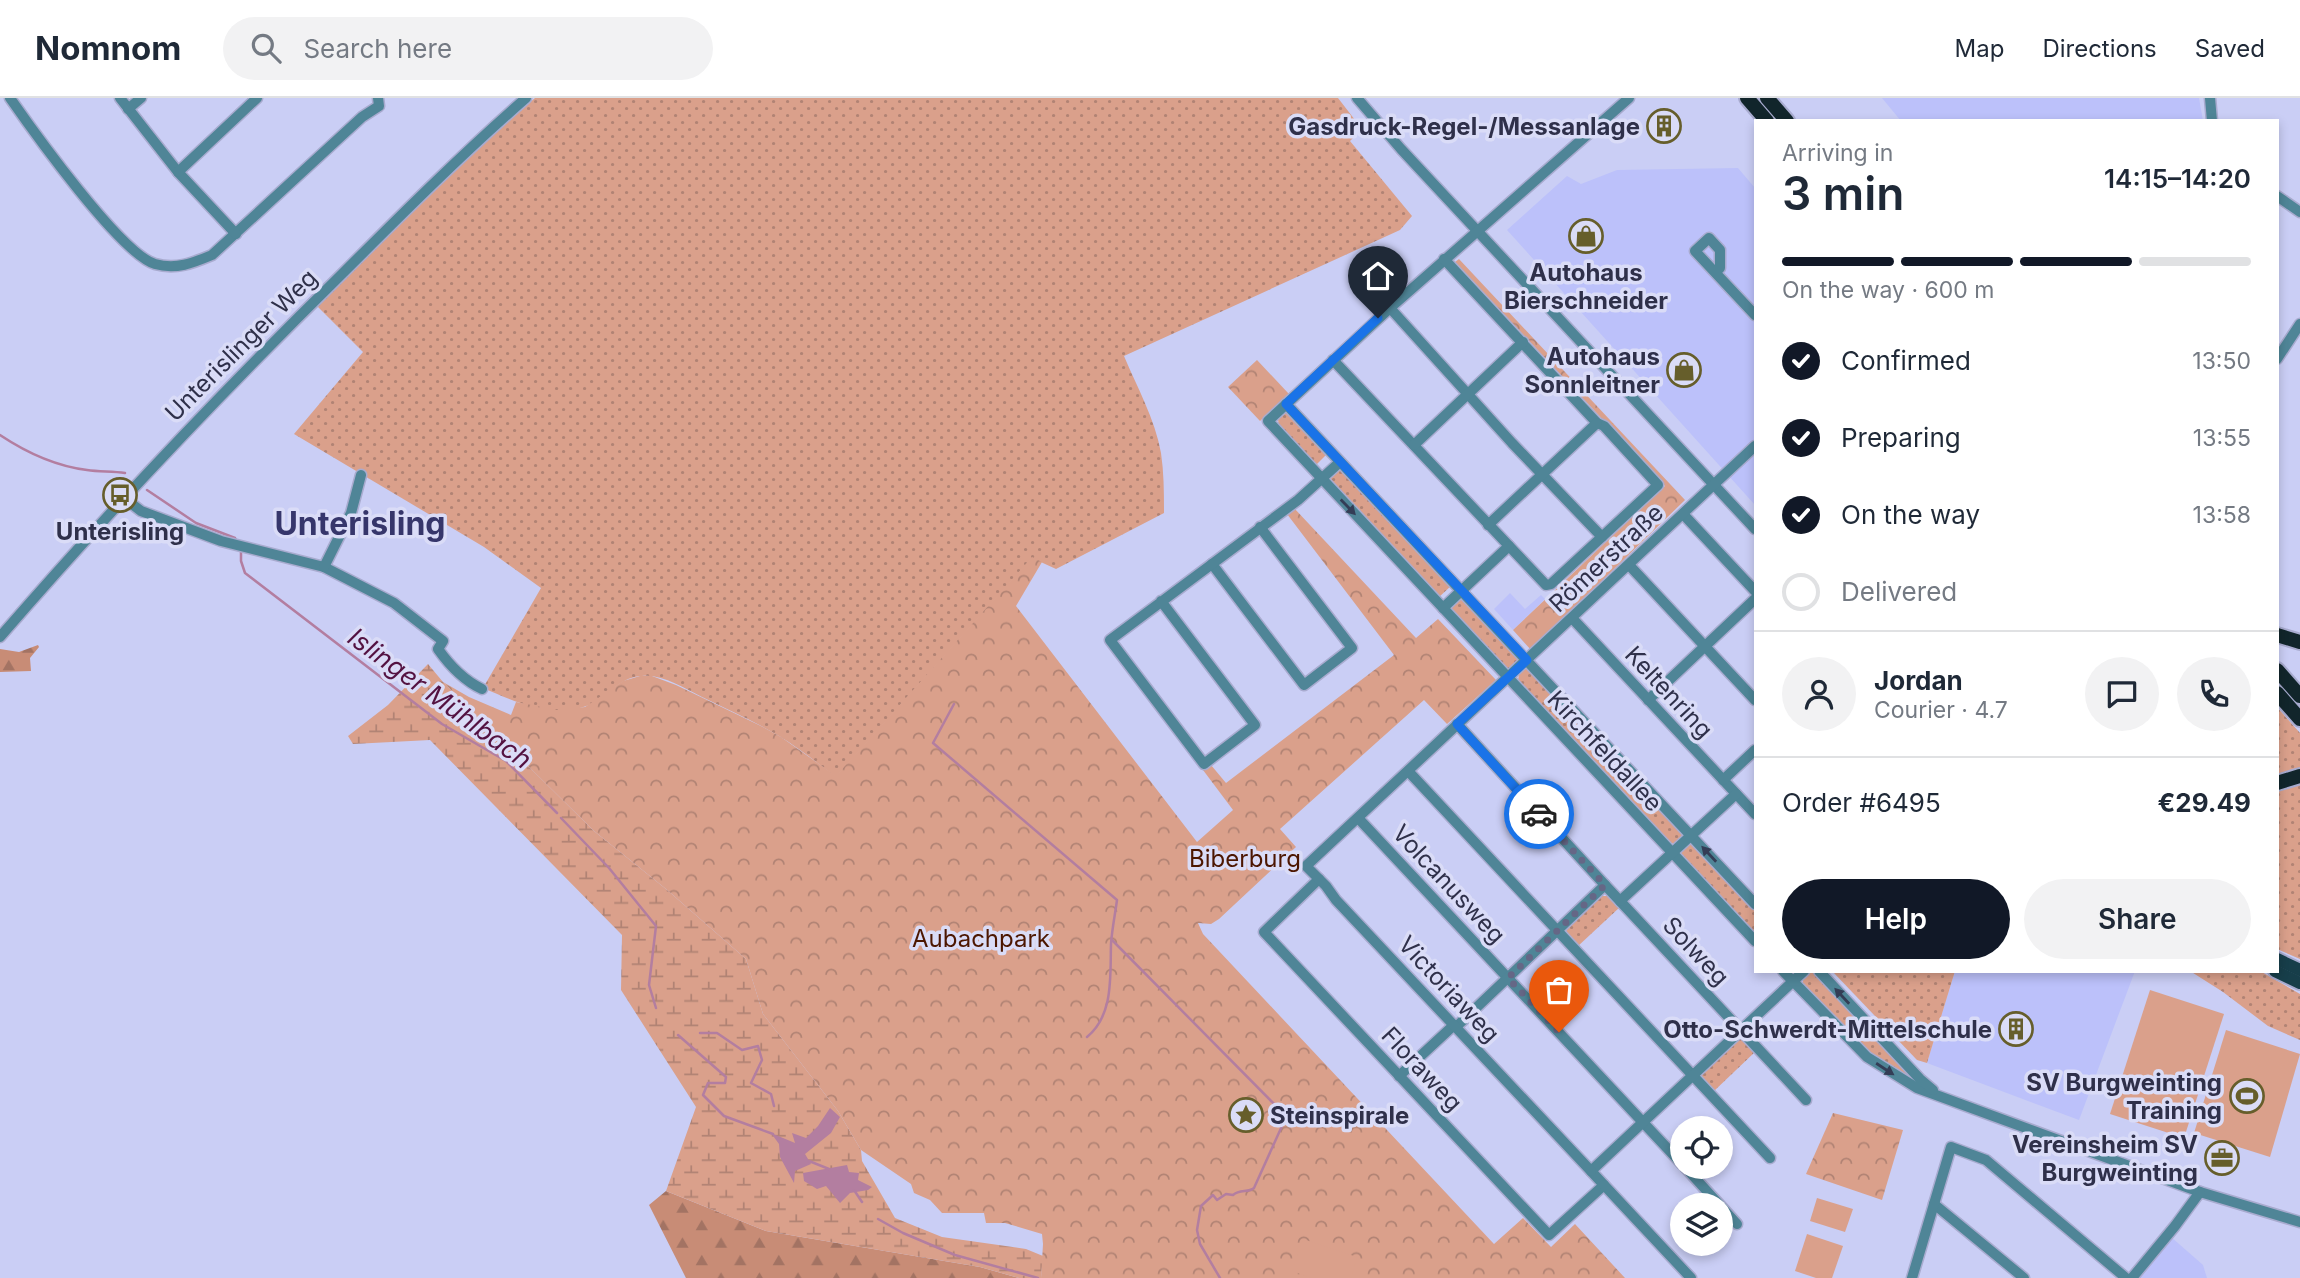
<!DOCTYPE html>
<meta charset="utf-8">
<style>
:root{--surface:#fff;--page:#f2f2f3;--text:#1f2937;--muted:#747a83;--line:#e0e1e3;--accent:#111827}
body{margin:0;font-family:Inter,sans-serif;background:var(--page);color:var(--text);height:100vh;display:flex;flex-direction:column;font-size:26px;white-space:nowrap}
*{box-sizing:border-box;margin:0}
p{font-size:23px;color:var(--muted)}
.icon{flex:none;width:38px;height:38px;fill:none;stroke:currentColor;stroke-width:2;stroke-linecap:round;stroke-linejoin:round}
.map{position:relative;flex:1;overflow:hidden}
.side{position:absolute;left:1754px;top:21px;width:525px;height:854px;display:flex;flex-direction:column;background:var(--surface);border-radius:0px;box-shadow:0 4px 10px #0003}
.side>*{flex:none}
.controls{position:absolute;left:1670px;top:1018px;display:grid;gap:14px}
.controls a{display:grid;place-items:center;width:63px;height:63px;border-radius:50%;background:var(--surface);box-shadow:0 4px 10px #0003;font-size:35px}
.pin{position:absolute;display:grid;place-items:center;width:60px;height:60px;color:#fff;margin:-72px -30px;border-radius:50% 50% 50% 0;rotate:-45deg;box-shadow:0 0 7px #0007}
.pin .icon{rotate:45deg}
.courier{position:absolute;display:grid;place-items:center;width:70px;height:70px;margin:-35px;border:5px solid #1a73e8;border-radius:50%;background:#fff;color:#222;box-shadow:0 2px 9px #0007}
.overview em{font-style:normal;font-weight:600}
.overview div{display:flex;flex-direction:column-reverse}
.overview{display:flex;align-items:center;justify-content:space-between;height:119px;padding:0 28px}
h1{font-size:46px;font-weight:600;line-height:52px}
.bar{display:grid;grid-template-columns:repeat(4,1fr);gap:10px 7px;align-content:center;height:84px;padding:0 28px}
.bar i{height:9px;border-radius:5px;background:var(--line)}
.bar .current{background:var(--accent)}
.bar p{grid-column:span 4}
.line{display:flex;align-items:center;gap:18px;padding:0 28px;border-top:2px solid var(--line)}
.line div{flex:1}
.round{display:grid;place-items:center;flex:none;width:74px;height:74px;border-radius:37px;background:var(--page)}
ol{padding:0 28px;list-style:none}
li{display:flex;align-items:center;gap:21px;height:77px}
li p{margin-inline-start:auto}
li .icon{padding:7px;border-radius:50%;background:var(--accent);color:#fff;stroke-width:4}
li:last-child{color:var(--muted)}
li i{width:38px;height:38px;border:4px solid var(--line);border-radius:50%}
.button{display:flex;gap:14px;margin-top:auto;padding:14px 28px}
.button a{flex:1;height:80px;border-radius:42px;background:var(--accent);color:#fff;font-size:28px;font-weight:600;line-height:80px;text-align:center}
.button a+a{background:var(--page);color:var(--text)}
header{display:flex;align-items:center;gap:42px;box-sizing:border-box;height:98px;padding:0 35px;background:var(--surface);border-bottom:2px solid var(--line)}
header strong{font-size:33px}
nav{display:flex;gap:38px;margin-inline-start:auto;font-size:24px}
.search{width:490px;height:63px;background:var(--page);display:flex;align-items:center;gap:18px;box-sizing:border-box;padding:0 24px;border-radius:38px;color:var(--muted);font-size:26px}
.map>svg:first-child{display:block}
.built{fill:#bcc1fa}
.grass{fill:url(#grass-dots)}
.forest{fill:url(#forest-firs)}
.wetland{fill:url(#wetland-marsh)}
.park{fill:url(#park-crowns)}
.pitch{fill:#daa08b}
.water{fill:#b37ea0}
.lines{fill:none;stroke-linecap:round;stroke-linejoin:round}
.stream{stroke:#b37ea0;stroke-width:2.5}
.minor-casing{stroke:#a8abcf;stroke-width:13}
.major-casing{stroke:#a8abcf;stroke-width:16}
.highway-casing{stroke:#a8abcf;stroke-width:18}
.minor{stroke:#4f8597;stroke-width:10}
.major{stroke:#173e4a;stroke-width:12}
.highway{stroke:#11252b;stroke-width:14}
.oneway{fill:#343d56}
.done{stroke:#656786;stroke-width:7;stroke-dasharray:0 12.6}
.route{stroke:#1a73e8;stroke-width:9}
.labels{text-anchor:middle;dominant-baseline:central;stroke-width:7;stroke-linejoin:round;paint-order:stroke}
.poi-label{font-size:24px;font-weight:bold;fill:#2f304a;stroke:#dadcf7;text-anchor:end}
.street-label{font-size:24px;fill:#2f304a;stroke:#dadcf7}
.park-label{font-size:24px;fill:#4c1600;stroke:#dadcf7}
.water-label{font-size:26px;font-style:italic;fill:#531241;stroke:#dadcf7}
.district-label{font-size:32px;font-weight:bold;fill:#36366b;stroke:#dadcf7}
</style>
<header>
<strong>Nomnom</strong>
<div class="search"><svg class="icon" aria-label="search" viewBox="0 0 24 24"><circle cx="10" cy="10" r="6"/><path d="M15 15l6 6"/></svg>Search here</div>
<nav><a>Map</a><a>Directions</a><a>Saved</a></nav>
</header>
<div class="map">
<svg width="2300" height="1180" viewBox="0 0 2300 1180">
<defs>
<pattern id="grass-dots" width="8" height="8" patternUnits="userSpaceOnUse" patternTransform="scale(1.75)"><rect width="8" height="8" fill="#daa08b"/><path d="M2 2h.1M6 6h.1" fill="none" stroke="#b18374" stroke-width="1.8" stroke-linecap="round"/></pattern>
<pattern id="forest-firs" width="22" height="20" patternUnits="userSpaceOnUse" patternTransform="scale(1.75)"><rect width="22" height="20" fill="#c88c76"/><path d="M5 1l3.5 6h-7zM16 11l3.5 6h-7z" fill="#a37363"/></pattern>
<pattern id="wetland-marsh" width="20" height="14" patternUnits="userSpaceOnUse" patternTransform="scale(1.75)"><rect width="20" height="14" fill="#daa08b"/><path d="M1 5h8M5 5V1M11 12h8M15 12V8" fill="none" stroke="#b18374"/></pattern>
<pattern id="park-crowns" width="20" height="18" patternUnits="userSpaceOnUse" patternTransform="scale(1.75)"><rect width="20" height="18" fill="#daa08b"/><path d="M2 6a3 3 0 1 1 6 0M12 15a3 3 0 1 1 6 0" fill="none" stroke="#b18374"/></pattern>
</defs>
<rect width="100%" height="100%" fill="#cacef5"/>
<g class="built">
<path d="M1882 0H2199L2203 23H1901Z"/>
<path d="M1738 70 1755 90V407L1507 132 1567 78 1581 86 1617 72Z"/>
<path d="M1510 495 1525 511 1541 497 1545 501 1513 532 1494 511Z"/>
<path d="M1955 873H2135L2079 1022 1927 965Z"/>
<path d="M2171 1139 2203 1167 2207 1180H2138Z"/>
</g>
<g class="grass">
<path d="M535 0H1338L1362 31 1350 43 1412 118 1400 132 1124 258C1137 289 1155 321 1161 355 1164 375 1164 395 1164 415L1056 471 1032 460 836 679C817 665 799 650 779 638 754 623 728 612 702 599 683 590 663 576 642 578 621 579 612 594 596 603 561 625 516 604 483 590L541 490 484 449 294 336 363 254 316 207 475 53Z"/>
<path d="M1285 315H1288L1328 355 1314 369 1279 329 1278 321Z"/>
<path d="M1342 371 1452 487 1438 500 1330 384 1331 377 1336 372Z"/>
<path d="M1460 500 1519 561 1510 572H1507L1451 512 1452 507Z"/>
<path d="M1527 570 1682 735V739L1676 745 1668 746 1518 584 1519 575Z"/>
<path d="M2277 609 2300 635V673L2287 674 2277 678Z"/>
<path d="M2300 686V861L2277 851V693L2285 688Z"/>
<path d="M1687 745H1692L1755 811V839L1680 759 1681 751Z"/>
<path d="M1602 798H1609L1620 809 1577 849 1567 838 1566 831Z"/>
<path d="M1813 873 1916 982V986L1873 960 1803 889V880Z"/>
<path d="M1955 873 1927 965 1917 962 1833 874Z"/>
<path d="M2190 873H2260L2300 896V942L2268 928 2223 894Z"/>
<path d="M1739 940H1744L1756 953 1713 994 1700 980 1701 975Z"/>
</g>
<g class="forest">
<path d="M38 547 39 549 30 560 31 573 0 574V551L19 554Z"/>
<path d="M666 1093 766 1133 980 1169 1019 1180H686L649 1107Z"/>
</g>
<path class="wetland" d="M428 566 443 584 594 733 666 791 746 861 763 916 838 1013 861 1052 862 1063 895 1120 942 1139 1026 1151 1043 1158 1041 1180H1019L980 1169 766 1133 666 1093 696 1009 621 892 622 837 430 642 353 646 348 638 388 607Z"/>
<g class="park">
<path d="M1459 161 1685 402 1531 552 1513 532 1665 388 1455 164Z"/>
<path d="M1257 262 1289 296 1260 323 1228 289Z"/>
<path d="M1294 410 1416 540 1438 521 1496 582 1447 626 1424 602 1280 731 1296 749 1219 821 1211 826 1198 825 1203 836 1494 1146 1523 1120 1551 1149 1575 1126 1625 1180H1041L1043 1146 1042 1136 1005 1125H986L984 1115H942L930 1102 914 1095 911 1086 861 1052 838 1013 763 916 746 861 666 791 594 733 443 584 469 599 511 617 516 604 557 612 585 609 623 583 640 578H652L676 587 761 628 781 639 836 678 1032 459 1042 464 1016 508 1197 744 1233 712 1203 672 1211 667 1226 685 1394 557 1287 416Z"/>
<path d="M1833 1015 1903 1032 1882 1102 1806 1076Z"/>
</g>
<g class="pitch">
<path d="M2150 892 2224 916 2184 1040 2110 1016Z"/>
<path d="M2226 932 2300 956 2270 1059 2194 1035Z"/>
<path d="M1817 1100 1853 1111 1845 1134 1810 1123Z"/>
<path d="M1807 1136 1843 1148 1832 1180H1816L1795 1173Z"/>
<path d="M1303 1141 1357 1159 1351 1180H1312L1292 1173Z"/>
</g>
<g class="water">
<path d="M830 1010 840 1019 831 1035 805 1056 811 1066 795 1073 794 1085 780 1059 779 1046 771 1035 795 1045 792 1035 806 1040 818 1028Z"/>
<path d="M847 1067 849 1074 859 1075 858 1082 872 1089 868 1092 850 1095 840 1105 826 1088 817 1091 804 1083 803 1075Z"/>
</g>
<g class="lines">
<g class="stream">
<path d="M0 337C27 355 55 368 87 372 100 374 112 373 125 375"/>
<path d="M147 392 196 425 235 440 237 444"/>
<path d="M241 454V463L245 475 442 626 506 663 557 715"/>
<path d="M954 606 933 645 1117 802C1115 817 1112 831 1111 846 1110 878 1114 917 1087 939"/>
<path d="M561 720 609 770 656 828 649 887 656 910"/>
<path d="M1112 842 1285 1017"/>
<path d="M700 935H717L742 952 758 948 762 962 751 985 771 996 774 1008"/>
<path d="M678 937 726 979 725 985H708L703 997 724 1018 773 1036"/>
<path d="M809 1063 829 1071"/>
<path d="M854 1092 862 1104"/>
<path d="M878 1121 903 1135 955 1157 1038 1180"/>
<path d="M1220 1180 1200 1146 1197 1132 1201 1108 1213 1097 1217 1102 1226 1096 1233 1097C1240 1091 1248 1095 1254 1090L1282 1028"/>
</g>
<g class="minor-casing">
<g id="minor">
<path d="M10 0C33 33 121 156 155 166 176 172 193 165 212 157L362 19 379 8 378 0"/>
<path d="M120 0 178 74 236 136"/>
<path d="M1357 0 1401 51 1755 431"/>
<path d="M1629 0 1390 210 1268 323 1755 843"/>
<path d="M2210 0 2212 23"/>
<path d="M128 11 141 0"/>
<path d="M178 74 257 0"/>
<path d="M2277 98 2300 114"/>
<path d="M1715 174 1720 170V152L1709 140 1695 153 1755 217"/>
<path d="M1390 210 1512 345 1602 439"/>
<path d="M2277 261 2300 226"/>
<path d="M1333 262 1546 487 1551 486 1658 387 1604 328 1597 325 1444 161"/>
<path d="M1286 306 1755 806"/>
<path d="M1414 347 1523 244"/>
<path d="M124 400 141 413 221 443 324 469 394 505 443 543 438 551C450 568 463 582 482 591"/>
<path d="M1683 416 1755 493"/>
<path d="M1488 427 1597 325"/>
<path d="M1212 466 1304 587 1352 550 1260 429"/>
<path d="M1629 467 1755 602"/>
<path d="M324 469 351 415 361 377"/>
<path d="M1161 503 1255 627 1204 666 1110 542 1298 402 1340 364"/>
<path d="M1443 510 1509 448"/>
<path d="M1572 520 1755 716"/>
<path d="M0 539C109 413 223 293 342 176 402 116 462 56 526 0"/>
<path d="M1648 602 1755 501"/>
<path d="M1457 626 1605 787"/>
<path d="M1409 674 1770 1060"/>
<path d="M1723 682 1755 652"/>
<path d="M1359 721 1682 1066"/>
<path d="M1319 781 1264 834 1549 1137 1604 1087 1591 1073 1804 873"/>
<path d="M1620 803 1806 1002"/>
<path d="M1783 873 1867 959 1917 990 2200 1094 2300 1124"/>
<path d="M1819 873 1920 981 1933 992"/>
<path d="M1456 929 1605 787 1620 803 1736 696"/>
<path d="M1399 978 1454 927"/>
<path d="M1685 1069 1737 1126"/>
<path d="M1591 1073 1336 802 1326 788 1306 768 1755 348"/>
<path d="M1604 1087 1691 1180"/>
<path d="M1934 1106 2024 1180"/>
<path d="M1912 1180 1951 1049 1986 1062 2126 1180"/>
<path d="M2132 1180 2175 1128 2200 1094"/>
</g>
</g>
<g class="major-casing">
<g id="major">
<path d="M2277 861 2300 872"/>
<path d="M2275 873 2300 885"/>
</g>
</g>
<g class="highway-casing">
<g id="highway">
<path d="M1747 0 1767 23"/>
<path d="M1767 0 1787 23"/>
<path d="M2277 537 2300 544"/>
<path d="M2277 572 2300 598"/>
<path d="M2277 595 2300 621"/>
<path d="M2277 685 2300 678"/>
</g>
</g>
<use href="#minor" class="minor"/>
<use href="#major" class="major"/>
<use href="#highway" class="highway"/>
</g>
<defs><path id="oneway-solid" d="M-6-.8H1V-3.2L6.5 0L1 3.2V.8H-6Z" transform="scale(1.75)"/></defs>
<g class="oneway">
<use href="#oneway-solid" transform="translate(1348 409) rotate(46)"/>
<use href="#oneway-solid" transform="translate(1709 756) rotate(-133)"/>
<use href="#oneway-solid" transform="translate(1842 898) rotate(-133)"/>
<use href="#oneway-solid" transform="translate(1885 971) rotate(33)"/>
</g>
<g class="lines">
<path class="done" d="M1539 716 1605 787 1508 880 1559 934"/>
<path class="route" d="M1378 220 1286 306 1527 562 1457 626 1539 716"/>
</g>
<defs>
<g id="building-ring" transform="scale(1.75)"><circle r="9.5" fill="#dadcf7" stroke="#665e2b" stroke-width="1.5"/><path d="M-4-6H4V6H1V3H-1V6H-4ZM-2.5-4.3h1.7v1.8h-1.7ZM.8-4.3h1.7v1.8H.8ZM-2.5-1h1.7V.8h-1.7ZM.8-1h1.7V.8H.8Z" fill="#665e2b"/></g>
<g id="shop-ring" transform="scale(1.75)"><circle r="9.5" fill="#dadcf7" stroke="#665e2b" stroke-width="1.5"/><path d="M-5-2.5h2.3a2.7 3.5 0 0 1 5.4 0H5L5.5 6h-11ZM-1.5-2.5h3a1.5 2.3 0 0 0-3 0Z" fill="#665e2b"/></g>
<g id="bus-ring" transform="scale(1.75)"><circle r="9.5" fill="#dadcf7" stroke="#665e2b" stroke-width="1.5"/><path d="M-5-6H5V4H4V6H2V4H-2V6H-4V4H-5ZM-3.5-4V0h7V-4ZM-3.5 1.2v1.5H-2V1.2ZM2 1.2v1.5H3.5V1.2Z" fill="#665e2b"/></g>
<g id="stadium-ring" transform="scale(1.75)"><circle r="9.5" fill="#dadcf7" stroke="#665e2b" stroke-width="1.5"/><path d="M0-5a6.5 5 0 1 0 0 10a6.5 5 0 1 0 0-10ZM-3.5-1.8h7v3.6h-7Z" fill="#665e2b"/></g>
<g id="sight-ring" transform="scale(1.75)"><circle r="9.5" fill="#dadcf7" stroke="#665e2b" stroke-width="1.5"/><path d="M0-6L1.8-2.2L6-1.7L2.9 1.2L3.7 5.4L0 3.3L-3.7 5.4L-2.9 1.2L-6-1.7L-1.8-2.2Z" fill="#665e2b"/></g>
<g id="office-ring" transform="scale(1.75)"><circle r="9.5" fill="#dadcf7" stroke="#665e2b" stroke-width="1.5"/><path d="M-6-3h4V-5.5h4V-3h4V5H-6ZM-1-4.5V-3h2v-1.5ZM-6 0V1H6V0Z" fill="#665e2b"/></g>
</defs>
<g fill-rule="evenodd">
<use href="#building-ring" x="1664" y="28"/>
<use href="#shop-ring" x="1586" y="138"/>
<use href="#shop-ring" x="1684" y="272"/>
<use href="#bus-ring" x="120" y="397"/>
<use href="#building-ring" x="2016" y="931"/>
<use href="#stadium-ring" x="2247" y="998"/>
<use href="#sight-ring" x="1246" y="1017"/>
<use href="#office-ring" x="2222" y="1060"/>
</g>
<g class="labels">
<g class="poi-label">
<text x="1640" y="28">Gasdruck-Regel-/Messanlage</text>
<text x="1586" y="174" text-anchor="middle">Autohaus<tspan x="1586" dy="28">Bierschneider</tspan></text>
<text x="1660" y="258">Autohaus<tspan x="1660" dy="28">Sonnleitner</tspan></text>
<text x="120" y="433" text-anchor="middle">Unterisling</text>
<text x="1992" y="931">Otto-Schwerdt-Mittelschule</text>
<text x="2222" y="984">SV Burgweinting<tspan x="2222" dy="28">Training</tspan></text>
<text x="1270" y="1017" text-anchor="start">Steinspirale</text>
<text x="2198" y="1046">Vereinsheim SV<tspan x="2198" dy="28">Burgweinting</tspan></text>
</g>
<g class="street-label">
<text transform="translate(241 247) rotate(-45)">Unterislinger Weg</text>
<text transform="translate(1606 460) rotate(-43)">Römerstraße</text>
<text transform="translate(1669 594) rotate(47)">Keltenring</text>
<text transform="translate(1605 653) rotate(47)">Kirchfeldallee</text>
<text transform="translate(1449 786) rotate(47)">Volcanusweg</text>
<text transform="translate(1696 853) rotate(47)">Solweg</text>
<text transform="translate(1449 891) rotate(47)">Victoriaweg</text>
<text transform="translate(1422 971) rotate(47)">Floraweg</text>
</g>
<g class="park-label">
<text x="1245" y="760">Biberburg</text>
<text x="981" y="840">Aubachpark</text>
</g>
<g class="water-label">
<text transform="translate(440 600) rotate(36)">Islinger Mühlbach</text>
</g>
<g class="district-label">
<text x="360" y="425">Unterisling</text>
</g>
</g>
</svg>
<div class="controls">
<a><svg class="icon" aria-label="locate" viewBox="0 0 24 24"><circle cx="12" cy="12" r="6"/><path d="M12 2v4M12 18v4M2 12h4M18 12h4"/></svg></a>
<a><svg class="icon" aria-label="layers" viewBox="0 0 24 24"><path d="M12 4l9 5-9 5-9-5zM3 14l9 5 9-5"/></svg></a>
</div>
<div class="pin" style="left:1559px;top:934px;background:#ea580c"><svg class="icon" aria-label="bag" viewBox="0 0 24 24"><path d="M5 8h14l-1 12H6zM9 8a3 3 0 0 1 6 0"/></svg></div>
<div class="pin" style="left:1378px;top:220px;background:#1f2937"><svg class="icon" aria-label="home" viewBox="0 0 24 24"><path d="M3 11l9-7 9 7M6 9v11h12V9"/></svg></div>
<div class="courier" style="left:1539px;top:716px"><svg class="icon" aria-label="car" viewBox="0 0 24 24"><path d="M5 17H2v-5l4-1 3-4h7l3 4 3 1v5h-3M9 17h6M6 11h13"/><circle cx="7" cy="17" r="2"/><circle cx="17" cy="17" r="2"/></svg></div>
<section class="side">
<div class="overview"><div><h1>3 min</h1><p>Arriving in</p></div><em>14:15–14:20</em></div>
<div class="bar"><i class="current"></i><i class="current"></i><i class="current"></i><i></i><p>On the way · 600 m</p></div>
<ol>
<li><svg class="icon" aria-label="check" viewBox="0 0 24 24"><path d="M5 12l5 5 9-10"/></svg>Confirmed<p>13:50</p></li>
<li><svg class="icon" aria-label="check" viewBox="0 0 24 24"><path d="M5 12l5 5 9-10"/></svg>Preparing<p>13:55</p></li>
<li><svg class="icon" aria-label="check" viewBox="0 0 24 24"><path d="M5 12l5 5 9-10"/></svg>On the way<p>13:58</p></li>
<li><i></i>Delivered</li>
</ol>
<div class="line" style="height:126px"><a class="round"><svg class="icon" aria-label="person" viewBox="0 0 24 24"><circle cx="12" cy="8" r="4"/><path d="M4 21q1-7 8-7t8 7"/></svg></a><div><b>Jordan</b><p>Courier · 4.7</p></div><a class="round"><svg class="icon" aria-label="chat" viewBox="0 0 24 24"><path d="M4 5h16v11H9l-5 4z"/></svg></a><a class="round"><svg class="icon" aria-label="phone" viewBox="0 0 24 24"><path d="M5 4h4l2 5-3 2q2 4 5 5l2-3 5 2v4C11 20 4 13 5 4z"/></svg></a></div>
<div class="line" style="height:91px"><div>Order #6495</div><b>€29.49</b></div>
<div class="button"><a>Help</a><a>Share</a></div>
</section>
</div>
